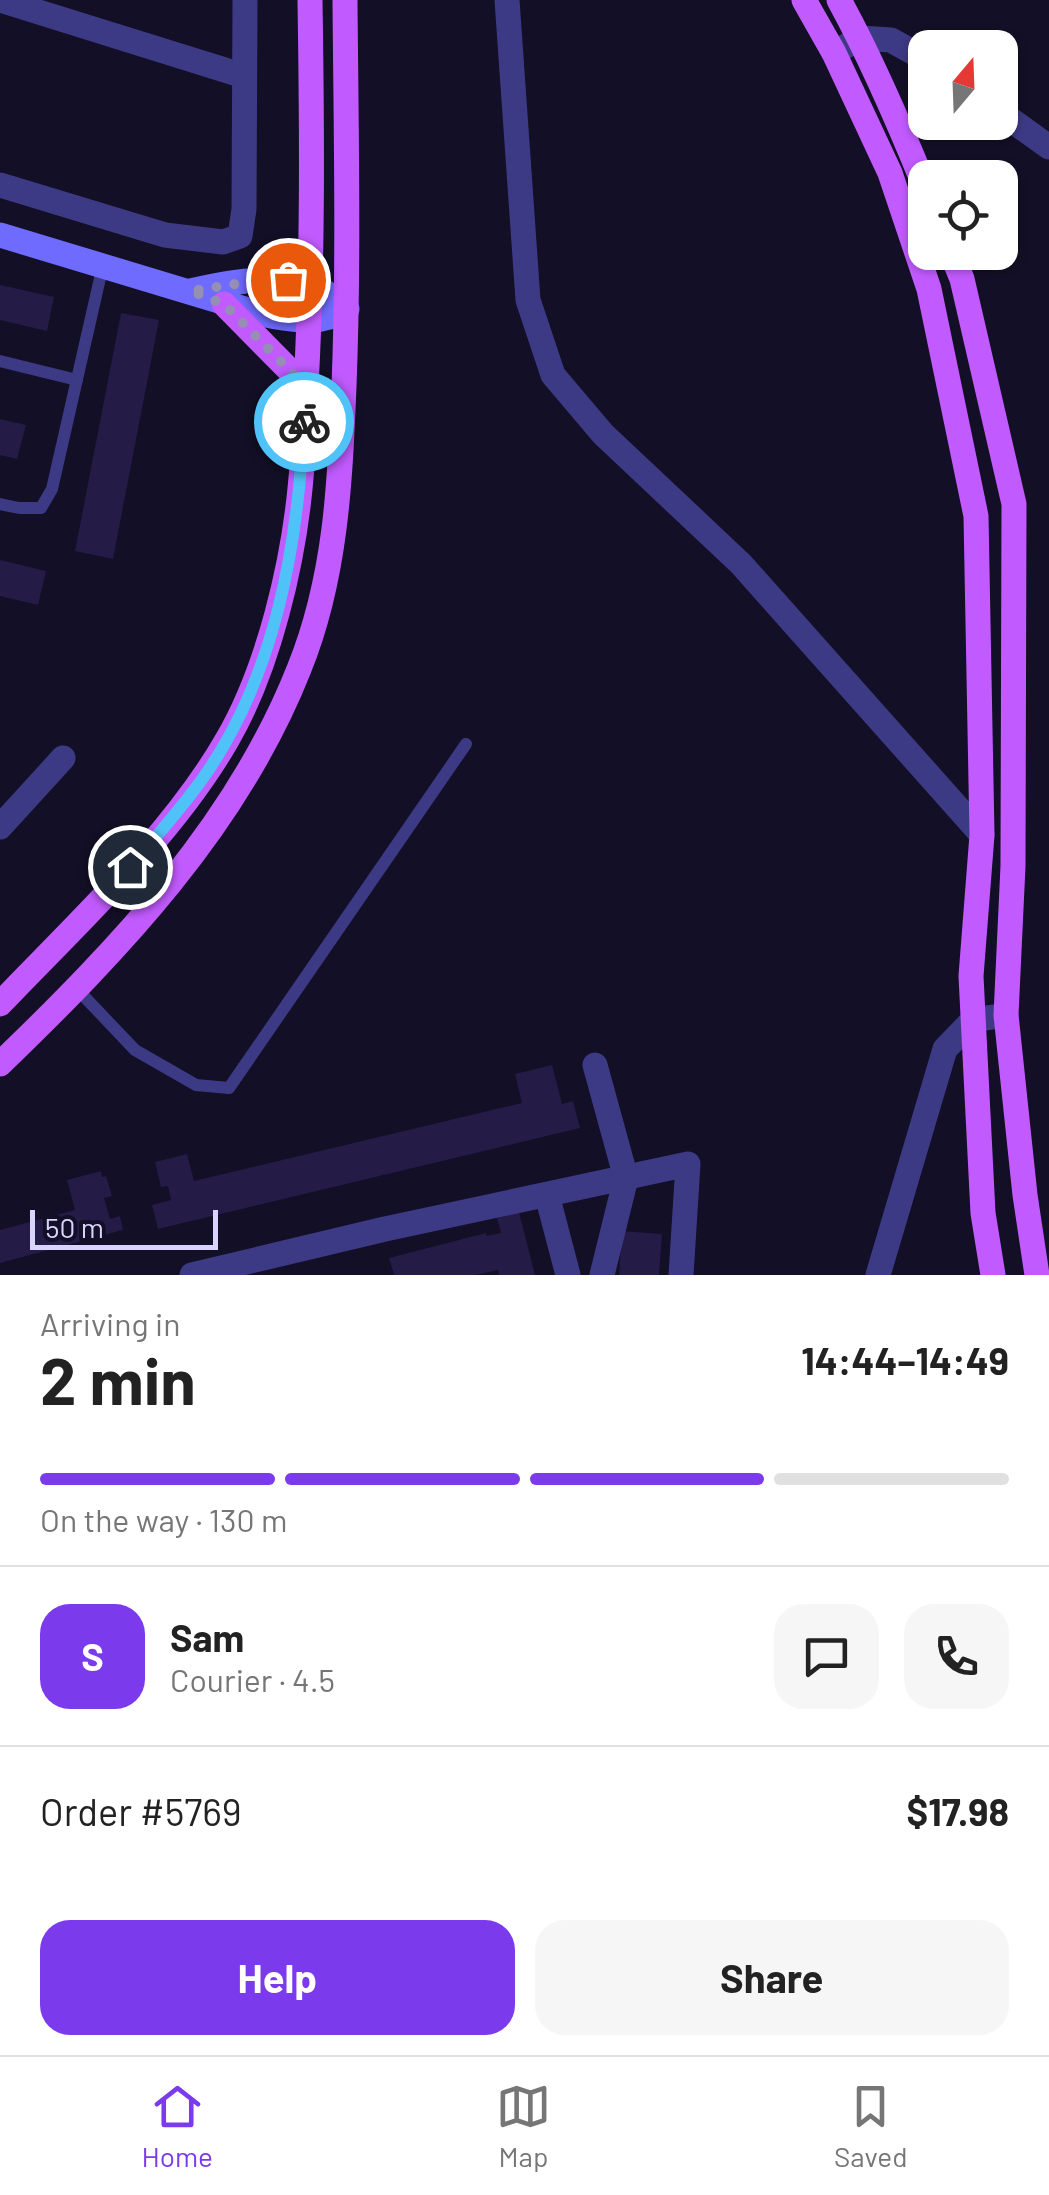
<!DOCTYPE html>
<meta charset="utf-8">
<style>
:root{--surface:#fff;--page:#f6f6f6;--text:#222;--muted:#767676;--line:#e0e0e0;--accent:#7c3aed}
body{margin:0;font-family:Barlow,sans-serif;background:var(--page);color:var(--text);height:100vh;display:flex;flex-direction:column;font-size:38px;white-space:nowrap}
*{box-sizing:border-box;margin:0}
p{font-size:32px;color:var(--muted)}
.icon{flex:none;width:55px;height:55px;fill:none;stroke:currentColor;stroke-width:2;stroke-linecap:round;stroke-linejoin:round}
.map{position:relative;height:1275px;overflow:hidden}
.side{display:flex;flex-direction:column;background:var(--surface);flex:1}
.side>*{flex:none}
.needle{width:65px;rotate:19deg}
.fabs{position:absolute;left:908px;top:30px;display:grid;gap:20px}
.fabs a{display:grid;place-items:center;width:110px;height:110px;border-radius:20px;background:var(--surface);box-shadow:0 2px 8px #0004;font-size:50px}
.scale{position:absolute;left:30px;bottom:25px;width:188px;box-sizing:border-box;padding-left:10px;border:5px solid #d9d4ff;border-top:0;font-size:28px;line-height:35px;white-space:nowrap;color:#d9d4ff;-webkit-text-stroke:8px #130f26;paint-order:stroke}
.pin{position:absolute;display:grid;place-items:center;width:85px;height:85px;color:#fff;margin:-42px;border:5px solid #fff;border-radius:50%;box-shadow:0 2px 10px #0007}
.courier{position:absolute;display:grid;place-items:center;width:100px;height:100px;margin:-50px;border:8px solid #4fc3f7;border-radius:50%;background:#fff;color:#222;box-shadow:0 2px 12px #0007}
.summary em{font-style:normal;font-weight:700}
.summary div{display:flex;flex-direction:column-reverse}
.summary{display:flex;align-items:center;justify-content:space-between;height:170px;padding:0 40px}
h1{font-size:65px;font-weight:700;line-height:75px}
.bar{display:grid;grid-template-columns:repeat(4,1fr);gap:15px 10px;align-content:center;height:120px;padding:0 40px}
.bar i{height:12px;border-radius:8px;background:var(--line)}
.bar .on{background:var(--accent)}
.bar p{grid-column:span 4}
.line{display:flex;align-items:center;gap:25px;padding:0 40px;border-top:2px solid var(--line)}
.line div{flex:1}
.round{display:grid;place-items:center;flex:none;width:105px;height:105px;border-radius:30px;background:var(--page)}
.button{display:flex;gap:20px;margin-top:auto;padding:20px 40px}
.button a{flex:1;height:115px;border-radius:30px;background:var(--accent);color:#fff;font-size:40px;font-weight:700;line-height:115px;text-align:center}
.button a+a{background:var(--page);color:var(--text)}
.dock{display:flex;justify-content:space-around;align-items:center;height:140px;border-top:2px solid var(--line);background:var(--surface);font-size:28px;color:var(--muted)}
.dock a{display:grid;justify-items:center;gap:5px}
.dock .on{color:var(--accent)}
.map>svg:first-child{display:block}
.building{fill:#241b47}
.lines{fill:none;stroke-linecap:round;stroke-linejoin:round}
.lane{stroke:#3d3a85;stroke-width:12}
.street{stroke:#3d3a85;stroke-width:25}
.secondary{stroke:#6f6bff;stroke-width:25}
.primary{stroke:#c25bff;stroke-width:25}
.done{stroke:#948fb3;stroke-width:10;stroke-dasharray:0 18}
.route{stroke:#4fc3f7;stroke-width:12}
</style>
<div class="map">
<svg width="1049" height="1275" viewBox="0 0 1049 1275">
<rect width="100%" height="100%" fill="#130f26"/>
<g class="building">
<path d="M0 285 54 297 47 331 0 320Z"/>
<path d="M121 313 159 320 113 559 75 551Z"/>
<path d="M0 419 26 425 17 459 0 455Z"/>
<path d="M0 560 46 571 38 605 0 596Z"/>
<path d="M552 1065 562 1104 573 1101 580 1128 158 1229 152 1205 171 1200 168 1186 161 1187 155 1162 187 1154 194 1181 522 1103 515 1074Z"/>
<path d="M101 1171 102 1177 106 1176 112 1196 104 1198 110 1219 120 1216 123 1230 0 1263V1230L75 1210 67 1180Z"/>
<path d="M519 1212 535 1275H499L498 1270 476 1275H394L389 1258 486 1233 487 1236 501 1233 497 1218Z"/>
<path d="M622 1231 662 1234 659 1275H619Z"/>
</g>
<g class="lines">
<g class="lane">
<path d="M0 361 77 380"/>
<path d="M0 504 19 508H41L52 489 103 265"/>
<path d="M77 989 135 1050 196 1085 229 1088 466 744"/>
</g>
<g class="street">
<path d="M0 0 244 76"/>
<path d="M507 0 528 300 553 375 603 434 741 564 982 835"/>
<path d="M834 53 860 38 891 40 925 59"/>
<path d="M1000 112 1049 147"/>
<path d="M0 185 165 235 223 242 240 236 244 209 245 0"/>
<path d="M0 827 63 758"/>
<path d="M595 1065 626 1178 602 1275"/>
<path d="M547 1195 568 1275"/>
<path d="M192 1275 385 1229 688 1164 681 1275"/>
<path d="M878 1275 945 1049 973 1020 1006 1015"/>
</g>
<path class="secondary" d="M0 235 265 315C296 320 319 326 347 309 306 266 242 280 190 291"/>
<g class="primary">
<path d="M804 0 834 53 890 173 929 289 976 516 982 835 971 976 983 1213 993 1275"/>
<path d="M839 0C872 60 899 123 925 187"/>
<path d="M951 252 962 279 1014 504 1013 866 1006 1015 1025 1195 1037 1275"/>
<path d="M224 304 306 387"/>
<path d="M0 1004C76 924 172 836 227 740 269 668 294 561 301 478 304 448 304 418 306 387 313 258 312 129 310 0"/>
<path d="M0 1064C119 949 237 826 299 669 336 578 340 483 344 386 349 258 346 129 345 0"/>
</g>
</g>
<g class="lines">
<path class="done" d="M288 280H262L190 291 224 304 306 387 304 422"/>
<path class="route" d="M130 867C155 838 181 809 203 778 276 675 298 544 304 422"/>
</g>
</svg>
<div class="fabs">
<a><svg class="needle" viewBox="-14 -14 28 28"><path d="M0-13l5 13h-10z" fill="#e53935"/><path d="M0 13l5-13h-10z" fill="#767676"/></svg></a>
<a><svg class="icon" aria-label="locate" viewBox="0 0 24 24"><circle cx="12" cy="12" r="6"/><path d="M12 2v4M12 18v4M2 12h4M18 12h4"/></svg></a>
</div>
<div class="scale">50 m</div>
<div class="pin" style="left:288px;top:280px;background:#ea580c"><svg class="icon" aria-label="bag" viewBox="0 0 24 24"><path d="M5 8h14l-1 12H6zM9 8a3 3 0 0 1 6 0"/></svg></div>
<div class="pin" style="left:130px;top:867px;background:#1f2937"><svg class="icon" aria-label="home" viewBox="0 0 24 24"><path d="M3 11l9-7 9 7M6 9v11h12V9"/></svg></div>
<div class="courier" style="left:304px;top:422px"><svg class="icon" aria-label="bike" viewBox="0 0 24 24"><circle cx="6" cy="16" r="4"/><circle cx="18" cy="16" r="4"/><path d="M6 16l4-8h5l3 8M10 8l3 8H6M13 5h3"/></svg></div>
</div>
<section class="side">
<div class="summary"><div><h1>2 min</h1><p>Arriving in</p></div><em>14:44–14:49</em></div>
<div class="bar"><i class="on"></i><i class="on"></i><i class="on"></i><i></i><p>On the way · 130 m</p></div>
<div class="line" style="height:180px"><b class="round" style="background:var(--accent);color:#fff">S</b><div><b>Sam</b><p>Courier · 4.5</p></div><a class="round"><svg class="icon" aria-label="chat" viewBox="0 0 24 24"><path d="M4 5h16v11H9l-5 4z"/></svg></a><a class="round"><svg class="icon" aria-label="phone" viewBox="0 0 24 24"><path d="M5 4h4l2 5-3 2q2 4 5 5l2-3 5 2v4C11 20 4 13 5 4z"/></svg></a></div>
<div class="line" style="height:130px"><div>Order #5769</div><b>$17.98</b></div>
<div class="button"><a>Help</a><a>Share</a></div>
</section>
<nav class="dock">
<a class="on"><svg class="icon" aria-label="home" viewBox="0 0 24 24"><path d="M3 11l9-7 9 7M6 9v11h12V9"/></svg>Home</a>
<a><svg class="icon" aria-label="map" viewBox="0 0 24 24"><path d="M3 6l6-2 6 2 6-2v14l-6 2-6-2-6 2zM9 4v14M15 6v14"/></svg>Map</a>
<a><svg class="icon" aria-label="saved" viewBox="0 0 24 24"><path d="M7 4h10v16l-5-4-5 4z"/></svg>Saved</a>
</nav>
